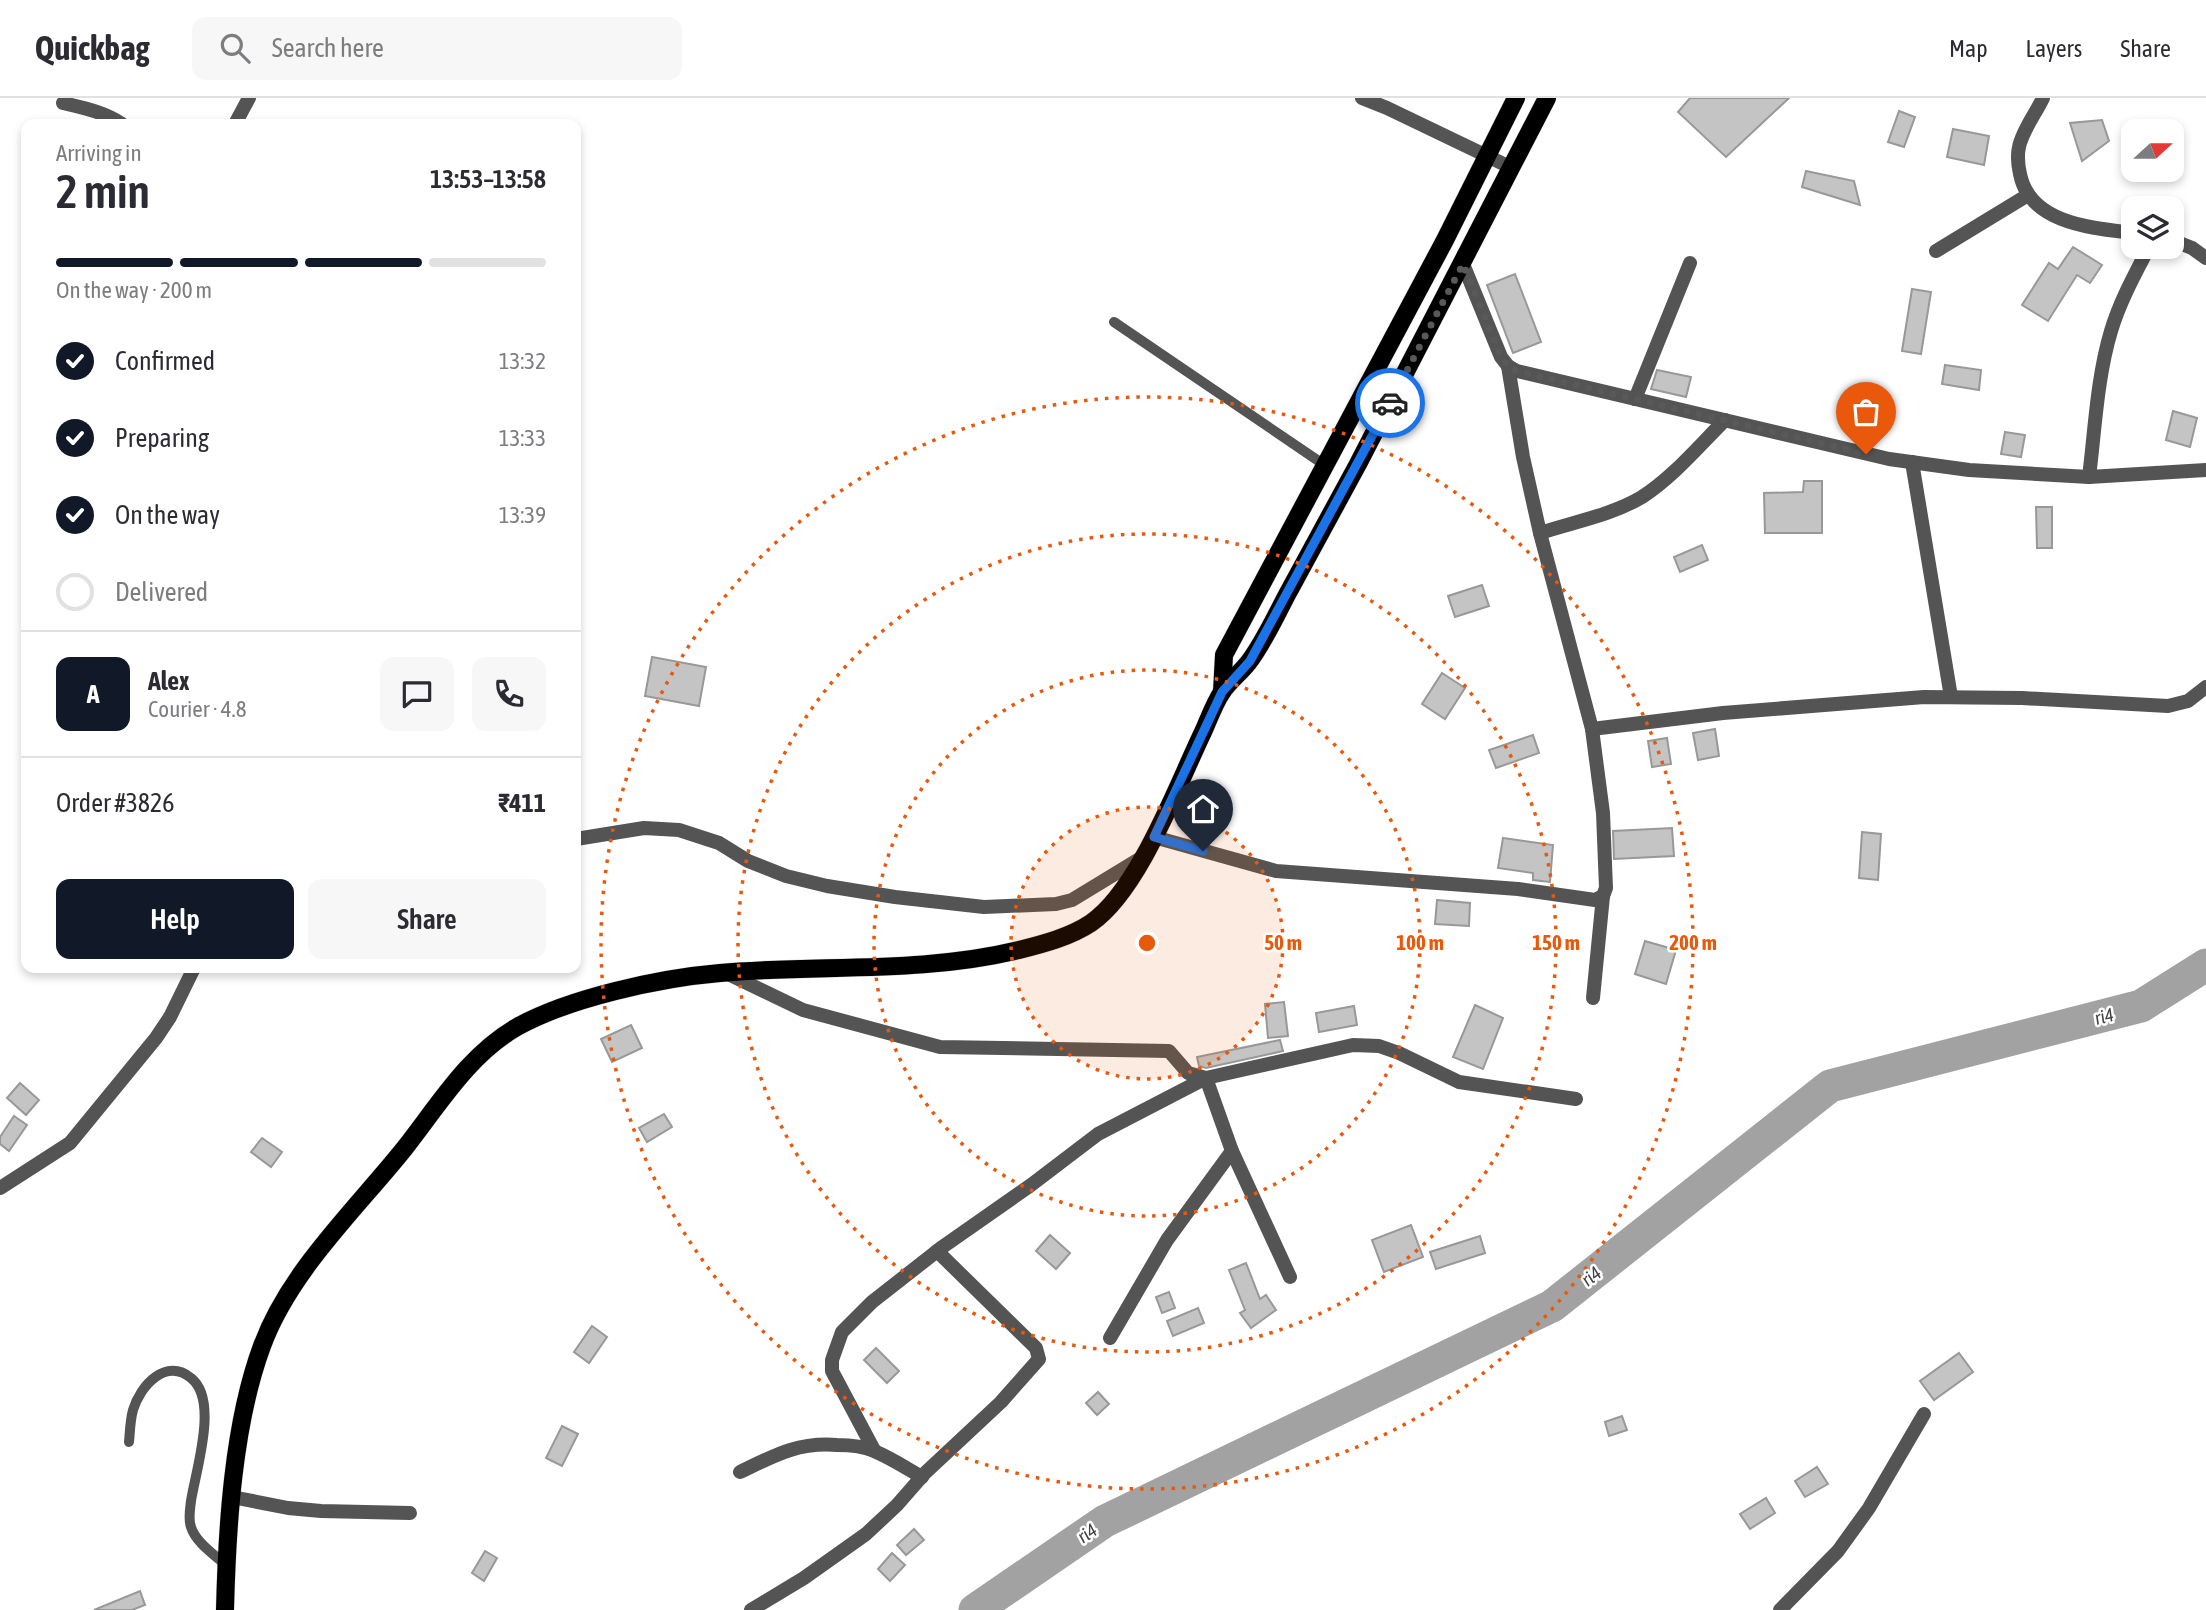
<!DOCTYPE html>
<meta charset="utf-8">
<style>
:root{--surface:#fff;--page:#f7f7f7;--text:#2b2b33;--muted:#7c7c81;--line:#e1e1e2;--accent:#111827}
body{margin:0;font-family:"Asap Condensed",sans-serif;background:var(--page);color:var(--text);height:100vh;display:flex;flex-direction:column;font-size:26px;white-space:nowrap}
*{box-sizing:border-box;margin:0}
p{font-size:23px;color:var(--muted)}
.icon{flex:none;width:38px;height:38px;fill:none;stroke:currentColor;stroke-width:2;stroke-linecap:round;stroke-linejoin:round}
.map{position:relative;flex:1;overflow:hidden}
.drawer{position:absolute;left:21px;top:21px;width:560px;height:854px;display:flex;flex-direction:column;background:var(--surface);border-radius:14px;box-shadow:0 4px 10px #0003}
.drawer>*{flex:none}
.needle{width:46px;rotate:69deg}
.tools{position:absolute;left:2121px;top:21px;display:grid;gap:14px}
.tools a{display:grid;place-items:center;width:63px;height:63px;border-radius:14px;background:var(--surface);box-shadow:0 4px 10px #0003;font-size:35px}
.pin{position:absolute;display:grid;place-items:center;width:60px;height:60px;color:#fff;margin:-72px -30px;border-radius:50% 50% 50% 0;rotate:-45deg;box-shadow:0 0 7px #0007}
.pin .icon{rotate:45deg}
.courier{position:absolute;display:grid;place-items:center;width:70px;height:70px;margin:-35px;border:5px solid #1a73e8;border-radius:50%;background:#fff;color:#222;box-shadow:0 2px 9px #0007}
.headline em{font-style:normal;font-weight:600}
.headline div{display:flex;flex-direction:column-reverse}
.headline{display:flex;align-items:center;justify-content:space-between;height:119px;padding:0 35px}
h1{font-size:46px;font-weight:600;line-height:52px}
.bar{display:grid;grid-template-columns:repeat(4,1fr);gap:10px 7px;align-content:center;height:84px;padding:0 35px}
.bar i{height:9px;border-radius:5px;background:var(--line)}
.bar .active{background:var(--accent)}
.bar p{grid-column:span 4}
.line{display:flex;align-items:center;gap:18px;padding:0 35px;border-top:2px solid var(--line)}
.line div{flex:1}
.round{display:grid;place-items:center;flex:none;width:74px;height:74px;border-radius:14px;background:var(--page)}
ol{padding:0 35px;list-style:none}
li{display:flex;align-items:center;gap:21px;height:77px}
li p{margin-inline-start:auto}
li .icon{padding:7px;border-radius:50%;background:var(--accent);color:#fff;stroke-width:4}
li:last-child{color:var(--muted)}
li i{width:38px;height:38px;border:4px solid var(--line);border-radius:50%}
.primary-button{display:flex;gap:14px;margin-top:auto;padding:14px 35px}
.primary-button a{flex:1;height:80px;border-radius:14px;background:var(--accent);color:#fff;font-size:28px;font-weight:600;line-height:80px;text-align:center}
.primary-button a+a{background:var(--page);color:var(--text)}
header{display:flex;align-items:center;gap:42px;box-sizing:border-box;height:98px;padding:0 35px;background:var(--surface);border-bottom:2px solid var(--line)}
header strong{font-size:33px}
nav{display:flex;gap:38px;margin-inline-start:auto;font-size:24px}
.search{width:490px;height:63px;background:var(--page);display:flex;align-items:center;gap:18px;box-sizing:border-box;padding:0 24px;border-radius:14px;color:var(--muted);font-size:26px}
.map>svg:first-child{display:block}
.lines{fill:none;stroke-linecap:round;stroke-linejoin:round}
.river{stroke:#a2a2a2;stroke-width:33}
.building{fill:#c4c4c4;stroke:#989898;stroke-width:2}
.primary-casing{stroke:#dbdbdb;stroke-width:19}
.lane{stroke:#545454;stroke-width:10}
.street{stroke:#545454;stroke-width:14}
.primary{stroke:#000;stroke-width:18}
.done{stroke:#595959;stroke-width:7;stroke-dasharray:0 12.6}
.route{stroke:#1a73e8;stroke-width:9}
.ring{fill:none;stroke:#e8590c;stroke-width:3.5;stroke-dasharray:3.5 7}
.labels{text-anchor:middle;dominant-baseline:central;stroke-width:5;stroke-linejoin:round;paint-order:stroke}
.water-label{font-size:19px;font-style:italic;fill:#434343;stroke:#fff}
.centre{fill:#e8590c;stroke:#fff;stroke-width:3.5}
.ring-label{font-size:21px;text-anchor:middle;font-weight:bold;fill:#e8590c;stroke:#fff;stroke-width:5;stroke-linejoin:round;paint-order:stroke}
</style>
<header>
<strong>Quickbag</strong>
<div class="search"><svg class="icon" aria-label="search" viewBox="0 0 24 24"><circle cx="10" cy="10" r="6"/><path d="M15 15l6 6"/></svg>Search here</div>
<nav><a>Map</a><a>Layers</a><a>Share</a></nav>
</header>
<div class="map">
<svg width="2206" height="1512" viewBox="0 0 2206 1512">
<rect width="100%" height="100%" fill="#fff"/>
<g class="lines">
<path class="river" d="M975 1512 1105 1423 1552 1208 1830 988 2141 908 2206 867"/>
</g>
<g class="building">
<path d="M1690 0H1789L1726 59 1678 14Z"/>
<path d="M1899 13 1915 19 1904 49 1888 44Z"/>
<path d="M2102 22 2109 43 2082 63 2070 25Z"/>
<path d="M1953 31 1989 38 1984 67 1947 59Z"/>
<path d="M1806 73 1854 83 1860 107 1802 89Z"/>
<path d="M2073 149 2102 167 2090 185 2077 177 2048 223 2022 207 2049 165 2058 171Z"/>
<path d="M1515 176 1541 244 1513 255 1487 187Z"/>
<path d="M1912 191 1931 194 1921 256 1902 253Z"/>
<path d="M1945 267 1981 272 1979 292 1942 286Z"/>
<path d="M1657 272 1691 279 1686 299 1651 291Z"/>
<path d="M2173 313 2197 320 2190 349 2166 342Z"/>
<path d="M2005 334 2025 337 2021 359 2001 356Z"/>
<path d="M1804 383H1822V435H1765L1764 395 1803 394Z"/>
<path d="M2036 409H2052V450H2037Z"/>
<path d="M1702 447 1708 462 1680 474 1674 459Z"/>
<path d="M1482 487 1489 508 1455 519 1448 498Z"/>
<path d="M652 559 706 569 699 608 645 598Z"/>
<path d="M1442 575 1465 590 1445 621 1422 606Z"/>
<path d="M1715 631 1719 658 1698 662 1693 635Z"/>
<path d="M1533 637 1539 655 1496 670 1489 652Z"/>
<path d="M1667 640 1671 666 1652 669 1648 643Z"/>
<path d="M1672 730 1674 758 1614 761 1613 733Z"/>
<path d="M1862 734 1881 736 1878 782 1859 780Z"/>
<path d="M1503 740 1553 747 1550 784 1533 782V775L1498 770Z"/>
<path d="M1437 802 1470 805 1469 828 1435 826Z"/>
<path d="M1645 843 1676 852 1666 886 1635 876Z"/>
<path d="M1284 904 1288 938 1268 940 1265 906Z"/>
<path d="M1475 907 1503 920 1483 971 1453 959Z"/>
<path d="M1354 908 1357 927 1319 934 1316 915Z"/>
<path d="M631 927 642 950 612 964 601 941Z"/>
<path d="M1280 942 1283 953 1206 970 1199 968 1197 959Z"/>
<path d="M20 985 39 1002 26 1017 7 1000Z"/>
<path d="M664 1016 672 1029 647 1044 639 1030Z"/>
<path d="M14 1018 27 1027 9 1053 0 1046V1039Z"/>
<path d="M262 1040 282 1054 271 1069 251 1054Z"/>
<path d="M1411 1127 1423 1159 1384 1174 1372 1142Z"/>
<path d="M1050 1137 1070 1155 1056 1171 1036 1153Z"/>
<path d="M1480 1138 1485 1155 1436 1171 1430 1154Z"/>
<path d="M1246 1165 1260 1201 1266 1197 1276 1212 1251 1230 1240 1215 1245 1212 1229 1172Z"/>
<path d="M1169 1194 1175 1210 1162 1215 1156 1199Z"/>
<path d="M1198 1210 1204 1225 1173 1238 1167 1223Z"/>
<path d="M592 1228 607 1239 589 1265 574 1254Z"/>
<path d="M876 1250 899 1273 887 1285 864 1262Z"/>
<path d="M1959 1255 1973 1274 1934 1302 1920 1283Z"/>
<path d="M1098 1294 1109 1306 1097 1317 1086 1305Z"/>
<path d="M1622 1318 1627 1332 1609 1338 1605 1324Z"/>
<path d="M562 1328 578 1336 562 1368 546 1360Z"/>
<path d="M1817 1369 1828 1386 1805 1399 1795 1383Z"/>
<path d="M1766 1400 1775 1415 1750 1431 1740 1416Z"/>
<path d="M914 1431 924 1442 906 1457 897 1447Z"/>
<path d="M485 1453 497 1460 484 1483 472 1475Z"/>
<path d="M892 1455 905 1467 890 1483 878 1471Z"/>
<path d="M140 1493 145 1507 132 1512H94Z"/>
</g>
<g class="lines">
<g class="primary-casing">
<g id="primary">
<path d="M1222 594 1224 557 1445 142 1516 0"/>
<path d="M225 1512C227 1430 233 1326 262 1248 289 1174 355 1112 404 1051 438 1008 468 957 517 929 569 900 660 880 720 875 820 866 920 876 1019 852 1043 846 1070 839 1091 825 1139 792 1177 688 1203 634 1209 621 1214 606 1222 594 1230 582 1243 573 1251 561 1266 540 1277 515 1289 493 1312 450 1335 408 1358 366 1422 244 1485 122 1547 0"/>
</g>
</g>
<g class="lane">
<path d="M1114 224 1326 368"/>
<path d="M129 1344C130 1334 130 1323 133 1312 140 1288 166 1259 191 1280 219 1302 196 1371 191 1403 190 1412 188 1421 191 1429 196 1445 215 1457 227 1468"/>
</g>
<g class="street">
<path d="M1362 0 1387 10 1512 70"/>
<path d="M2043 0C2036 15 2022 33 2019 49 2017 58 2018 67 2020 76 2030 126 2093 130 2133 135"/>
<path d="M63 5C84 10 104 14 122 26"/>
<path d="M235 26 249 0"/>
<path d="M2172 142 2192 150 2206 160"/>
<path d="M1936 153 2028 97"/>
<path d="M1463 166 1501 259 1508 268 1517 273 1889 361 1969 372 2089 379 2206 372"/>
<path d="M1635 301 1690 165"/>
<path d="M1912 364 1951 599"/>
<path d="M2089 379C2095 331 2097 280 2111 233 2120 203 2135 176 2149 149"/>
<path d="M1540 435C1573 424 1612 417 1642 399 1673 379 1699 348 1725 322"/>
<path d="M1592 631 1723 615 1924 599 2022 600 2168 608 2188 603 2206 589"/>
<path d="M1154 739 1276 773 1518 791 1595 802 1603 798 1606 790 1603 715 1592 631 1540 435 1523 359 1508 268"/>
<path d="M576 741 644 730 679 732 719 745 748 763 786 778 827 788 895 799 984 809 1056 806 1072 802 1141 760"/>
<path d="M726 875 803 912 940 949 1169 953 1188 975 1206 980 1232 1053 1290 1179"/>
<path d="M1593 900 1603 798"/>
<path d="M0 1090 70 1045 156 940 170 919 194 870"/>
<path d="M1110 1240 1167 1142 1232 1053"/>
<path d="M874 1352 832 1273V1262L842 1234 872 1204 941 1150 1031 1087 1098 1036 1206 980 1353 947 1379 948 1399 955 1459 984 1576 1001"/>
<path d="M740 1374C775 1357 798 1344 837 1347 850 1347 863 1348 874 1353 891 1360 906 1370 922 1379"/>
<path d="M232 1399 288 1410 321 1413 410 1415"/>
<path d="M751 1512 804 1480 866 1436 897 1407 925 1375 1001 1304 1039 1261 1036 1250 937 1153"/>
<path d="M1780 1512 1838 1453 1869 1410 1924 1316"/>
</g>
<use href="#primary" class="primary"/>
</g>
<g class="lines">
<path class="done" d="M1390 305 1463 166 1501 259 1508 268 1517 273 1866 356"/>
<path class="route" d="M1203 753 1154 739 1222 594 1250 563 1390 305"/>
</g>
<circle cx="1147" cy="845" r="136" fill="#e8590c" fill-opacity=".12"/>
<g class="ring">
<circle cx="1147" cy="845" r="136"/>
<circle cx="1147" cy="845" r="273"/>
<circle cx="1147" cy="845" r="409"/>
<circle cx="1147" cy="845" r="546"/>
</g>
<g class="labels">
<g class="water-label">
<text transform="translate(2104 918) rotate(-14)">ri4</text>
<text transform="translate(1591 1178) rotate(-38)">ri4</text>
<text transform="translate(1087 1435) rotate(-34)">ri4</text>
</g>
</g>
<circle cx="1147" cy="845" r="10" class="centre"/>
<g class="ring-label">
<text x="1283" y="852">50 m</text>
<text x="1420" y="852">100 m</text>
<text x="1556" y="852">150 m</text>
<text x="1693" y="852">200 m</text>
</g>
</svg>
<div class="tools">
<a><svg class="needle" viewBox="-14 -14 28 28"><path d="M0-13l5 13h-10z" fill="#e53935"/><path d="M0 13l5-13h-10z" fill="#7c7c81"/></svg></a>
<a><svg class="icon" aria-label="layers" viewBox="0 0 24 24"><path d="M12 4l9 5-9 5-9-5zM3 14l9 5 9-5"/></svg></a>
</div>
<div class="pin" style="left:1866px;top:356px;background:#ea580c"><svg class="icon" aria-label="bag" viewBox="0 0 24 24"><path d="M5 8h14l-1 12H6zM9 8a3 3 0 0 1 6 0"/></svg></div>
<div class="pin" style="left:1203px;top:753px;background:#1f2937"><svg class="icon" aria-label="home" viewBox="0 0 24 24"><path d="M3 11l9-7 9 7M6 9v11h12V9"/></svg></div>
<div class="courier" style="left:1390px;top:305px"><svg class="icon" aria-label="car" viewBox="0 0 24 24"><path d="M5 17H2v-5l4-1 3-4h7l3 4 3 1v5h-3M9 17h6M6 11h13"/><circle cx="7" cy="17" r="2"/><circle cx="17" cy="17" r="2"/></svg></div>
<section class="drawer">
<div class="headline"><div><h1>2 min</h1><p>Arriving in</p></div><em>13:53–13:58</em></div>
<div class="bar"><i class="active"></i><i class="active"></i><i class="active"></i><i></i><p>On the way · 200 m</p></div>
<ol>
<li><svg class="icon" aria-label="check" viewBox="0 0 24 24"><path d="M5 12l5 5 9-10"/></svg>Confirmed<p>13:32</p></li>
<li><svg class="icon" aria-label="check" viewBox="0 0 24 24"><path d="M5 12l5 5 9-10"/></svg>Preparing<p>13:33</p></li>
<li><svg class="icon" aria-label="check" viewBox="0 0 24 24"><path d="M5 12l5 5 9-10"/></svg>On the way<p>13:39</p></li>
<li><i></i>Delivered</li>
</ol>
<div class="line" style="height:126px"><b class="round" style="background:var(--accent);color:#fff">A</b><div><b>Alex</b><p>Courier · 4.8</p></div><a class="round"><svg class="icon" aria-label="chat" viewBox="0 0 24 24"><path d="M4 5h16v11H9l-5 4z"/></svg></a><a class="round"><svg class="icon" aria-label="phone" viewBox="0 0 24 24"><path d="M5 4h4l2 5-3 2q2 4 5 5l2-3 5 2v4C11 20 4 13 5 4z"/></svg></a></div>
<div class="line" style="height:91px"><div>Order #3826</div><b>₹411</b></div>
<div class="primary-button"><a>Help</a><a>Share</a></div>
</section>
</div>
